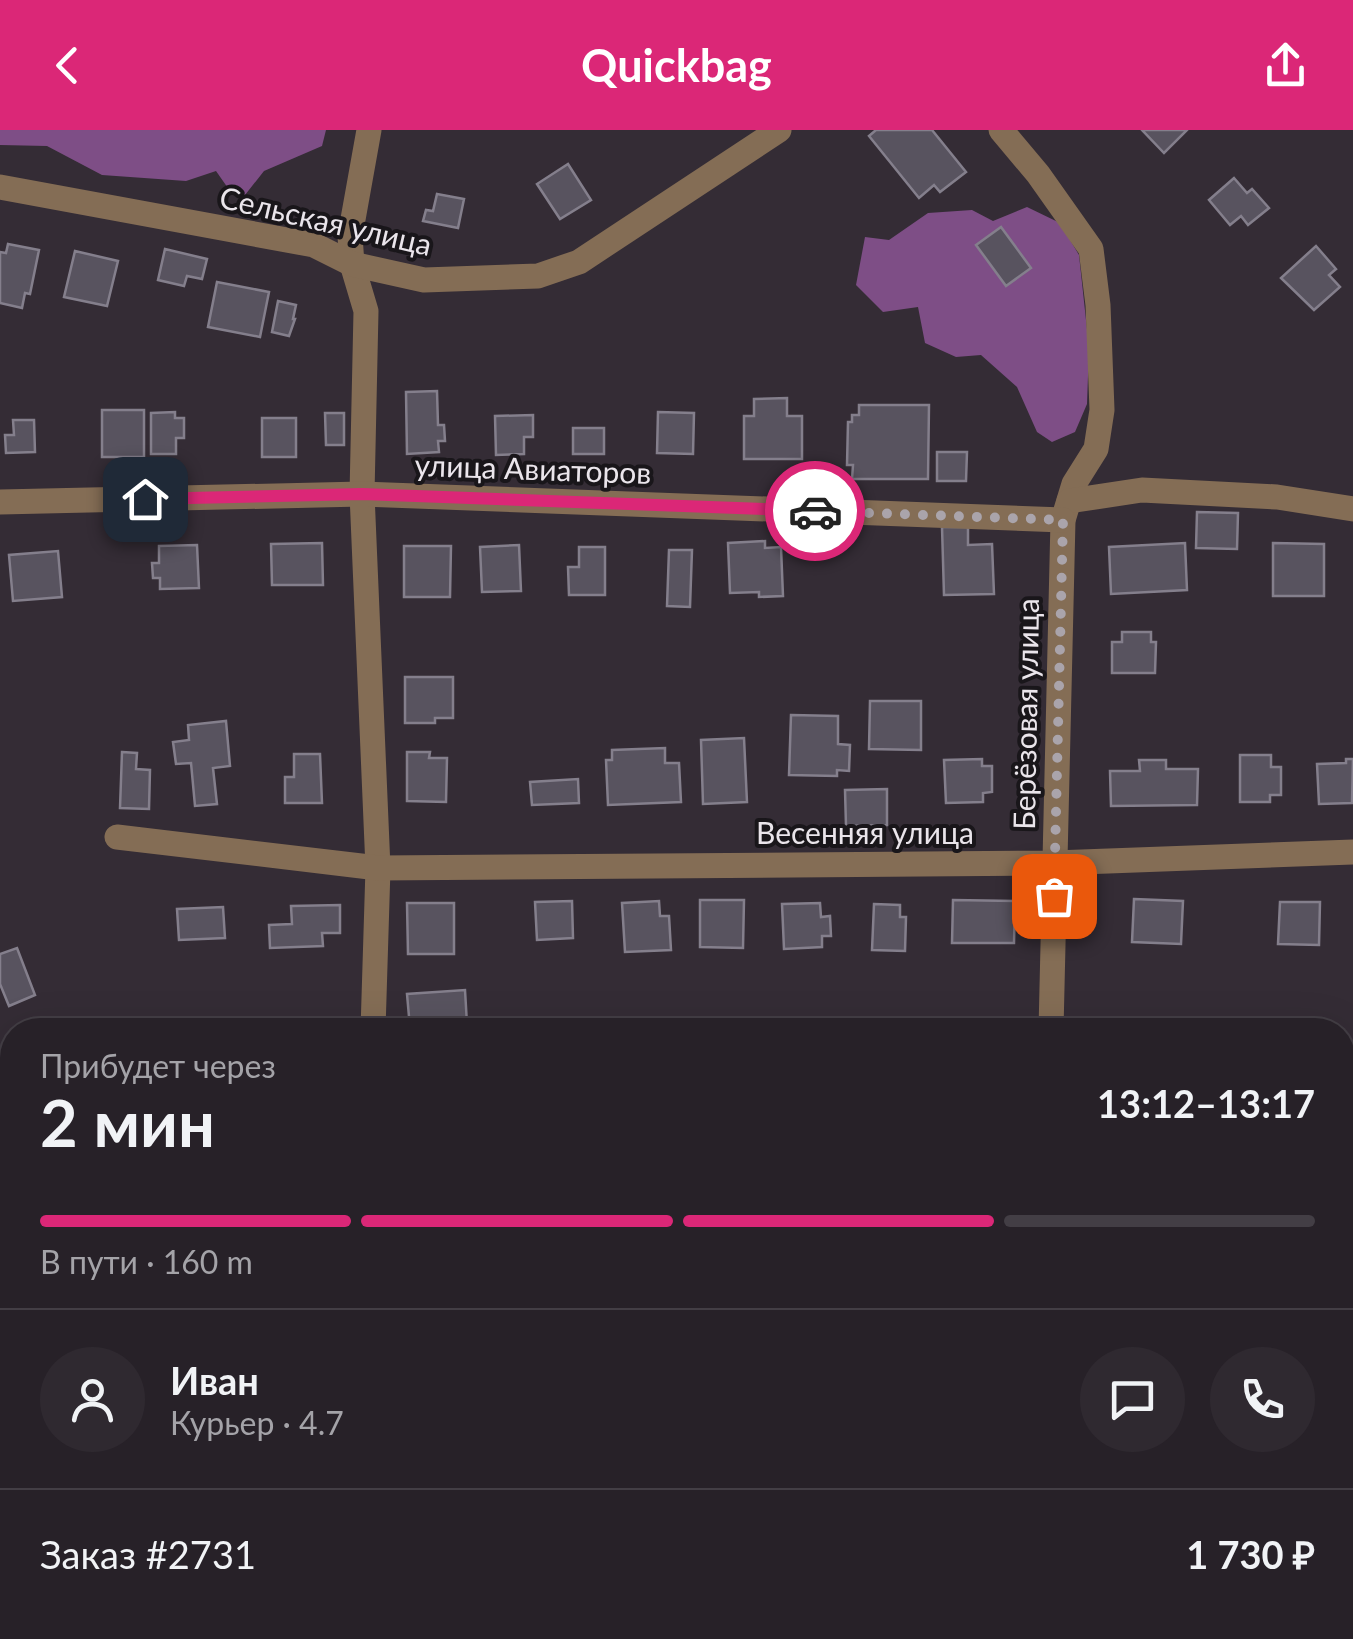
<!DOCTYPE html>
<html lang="ru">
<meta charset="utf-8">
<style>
:root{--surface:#272128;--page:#2f2930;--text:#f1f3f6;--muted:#a4a3a8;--line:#433e45;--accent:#db2777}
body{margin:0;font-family:Lato,sans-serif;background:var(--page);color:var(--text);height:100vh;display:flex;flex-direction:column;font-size:38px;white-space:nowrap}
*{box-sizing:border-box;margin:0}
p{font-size:32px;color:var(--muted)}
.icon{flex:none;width:55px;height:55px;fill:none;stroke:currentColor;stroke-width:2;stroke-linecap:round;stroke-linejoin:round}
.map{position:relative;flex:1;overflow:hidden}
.sheet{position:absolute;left:0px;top:888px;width:1355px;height:622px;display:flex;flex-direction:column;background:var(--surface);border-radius:40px 40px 0 0;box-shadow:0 10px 40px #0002,0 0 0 2px var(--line)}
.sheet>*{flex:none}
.pin{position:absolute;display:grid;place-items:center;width:85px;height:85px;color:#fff;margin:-42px;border-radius:20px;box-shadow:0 5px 15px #0006}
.courier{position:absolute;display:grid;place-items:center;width:100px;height:100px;margin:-50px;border:8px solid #db2777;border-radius:50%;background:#fff;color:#222;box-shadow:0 2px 12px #0007}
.summary em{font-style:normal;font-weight:700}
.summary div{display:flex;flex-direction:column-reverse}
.summary{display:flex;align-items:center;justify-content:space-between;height:170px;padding:0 40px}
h1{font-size:65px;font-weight:700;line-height:75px}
.bar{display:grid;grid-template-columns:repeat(4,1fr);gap:15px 10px;align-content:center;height:120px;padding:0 40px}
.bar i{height:12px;border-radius:8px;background:var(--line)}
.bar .current{background:var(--accent)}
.bar p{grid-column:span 4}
.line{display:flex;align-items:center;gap:25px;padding:0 40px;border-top:2px solid var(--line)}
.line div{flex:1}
.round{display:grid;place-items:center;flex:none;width:105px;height:105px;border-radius:52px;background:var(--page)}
header{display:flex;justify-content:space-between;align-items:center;height:130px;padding:0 40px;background:var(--accent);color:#fff;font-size:45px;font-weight:700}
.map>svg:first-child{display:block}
.forest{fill:#7e4e86}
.building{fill:#58535f;stroke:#847f8c;stroke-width:2.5}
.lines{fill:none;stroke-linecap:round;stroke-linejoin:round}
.minor{stroke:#846d55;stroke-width:25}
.major{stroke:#d9aa76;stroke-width:25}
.done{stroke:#aaa4ab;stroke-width:10;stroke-dasharray:0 18}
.route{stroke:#db2777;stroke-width:12}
.labels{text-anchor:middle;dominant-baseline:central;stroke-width:8;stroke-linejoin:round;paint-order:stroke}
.street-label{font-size:30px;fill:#eae5eb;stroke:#19161a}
</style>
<header><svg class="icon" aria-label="back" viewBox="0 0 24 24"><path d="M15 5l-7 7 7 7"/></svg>Quickbag<svg class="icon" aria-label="share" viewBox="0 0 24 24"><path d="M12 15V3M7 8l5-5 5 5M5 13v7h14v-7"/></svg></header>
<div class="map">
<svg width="1353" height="1509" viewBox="0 0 1353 1509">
<rect width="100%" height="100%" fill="#342c35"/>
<g class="forest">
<path d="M0 0H326L322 16 264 41 245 65 230 61 216 41 186 51 102 45 47 16 0 15Z"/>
<path d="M1027 77 1060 93 1079 125 1089 218 1087 274 1075 302 1052 312 1037 302 1017 257 981 225 956 227 925 213 918 177 883 182 856 155 865 107 889 110 928 83 972 80 993 91Z"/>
</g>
<g class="building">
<path d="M876 0H932L966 42 940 62 934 55 919 68 869 6Z"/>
<path d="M1142 0H1187L1164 23Z"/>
<path d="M568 34 591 70 560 89 537 54Z"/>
<path d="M1234 48 1247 63 1252 59 1269 78 1248 95 1241 86 1230 95 1209 70Z"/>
<path d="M437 64 464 69 458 98 423 91 426 80 433 81Z"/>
<path d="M1001 97 1031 138 1006 156 976 115Z"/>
<path d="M8 114 39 120 30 164 25 163 22 178 0 173V122L6 123Z"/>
<path d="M1316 116 1336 139 1329 145 1340 157 1314 180 1281 148Z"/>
<path d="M165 119 207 129 202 149 187 146 184 156 158 150Z"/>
<path d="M75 121 118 131 107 176 64 167Z"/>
<path d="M217 152 269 162 260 207 208 197Z"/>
<path d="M278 171 296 175 293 189H295L289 206 272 202Z"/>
<path d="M437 261 438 295H444L445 311H438L439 322 407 324 406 262Z"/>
<path d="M787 268V286H802V329H744V286H754V269Z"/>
<path d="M859 275H929L928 349H852L853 335H847L848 292H852V285H859Z"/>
<rect x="102" y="280" width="42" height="47"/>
<path d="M175 282V288H184V308H176V324H151V283Z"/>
<path d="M658 282 694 283 693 324 657 323Z"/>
<path d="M325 283H344V315H326Z"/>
<path d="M533 285V307H524V324L496 325 495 286Z"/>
<rect x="262" y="288" width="34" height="39"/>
<path d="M13 290H34L35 322 6 323 5 305H14Z"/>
<rect x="573" y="298" width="31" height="26"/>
<path d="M937 322H967L966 351H937Z"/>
<path d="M1197 382 1238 383 1237 419 1196 418Z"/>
<path d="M942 397H968V415L992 414 994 464 944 465Z"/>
<path d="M765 411V418L781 417 783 466 759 467V462L730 463 728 413Z"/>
<path d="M322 413 323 455H272L271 414Z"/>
<path d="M1185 413 1187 460 1111 464 1109 417Z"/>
<path d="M1273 413 1324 414V466H1273Z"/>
<path d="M197 415 199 458 160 459V448H153L152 433H159V416Z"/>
<path d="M519 415 521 461 482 462 480 417Z"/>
<path d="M404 416H451L450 467H404Z"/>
<path d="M579 417H605V465H569L568 437H579Z"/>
<path d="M669 420H692L690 477 667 476Z"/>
<path d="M58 421 62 467 13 471 9 425Z"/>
<path d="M1122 502H1151V512H1156L1155 543H1112V512H1122Z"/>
<path d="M405 547H453V588H435V593H405Z"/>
<path d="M870 571H921V620L869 619Z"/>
<path d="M791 585 838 586V614L850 615 849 641 837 640V646L789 645Z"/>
<path d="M226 591 230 636 213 638 217 674 195 676 191 633 176 634 173 612 189 610 188 595Z"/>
<path d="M744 608 747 672 703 674 701 610Z"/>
<path d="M665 618V633H679L681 672 608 675 606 630H612V620Z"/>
<path d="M122 622 137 623 136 639 150 640 149 679 120 678Z"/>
<path d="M407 622H430L429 628H447L446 672 407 671Z"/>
<path d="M294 624H320L322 673H285V647H294Z"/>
<path d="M1240 625H1271V637H1281V665H1270V672H1240Z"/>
<path d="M982 629V636H992V662L983 663V672L946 673 944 630Z"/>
<path d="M1346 629H1353L1352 673 1319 674 1317 634 1346 633Z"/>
<path d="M1139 630H1166V639H1198L1197 675 1111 676 1110 641H1140Z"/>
<path d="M578 649 579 673 532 675 530 652Z"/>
<path d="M887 659V695L846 696 845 660Z"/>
<path d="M1134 769 1183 771 1181 814 1132 812Z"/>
<path d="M700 770H744L743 818 700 817Z"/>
<path d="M953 770 1015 771 1014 813H952Z"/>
<path d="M572 771 573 808 537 810 535 772Z"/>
<path d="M659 771 660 786H669L671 820 625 822 622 773Z"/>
<path d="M1280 772H1320L1319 815 1278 814Z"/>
<path d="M407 773H454V824H408Z"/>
<path d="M820 773 821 787 830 786 831 806H822V817L784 819 782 774Z"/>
<path d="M874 774 900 775V787H906L905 821 872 820Z"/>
<path d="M340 775V803H322L323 816 270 818 269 795 292 794 291 776Z"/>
<path d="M223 777 225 808 179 810 177 779Z"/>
<path d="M17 818 35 865 9 876 0 854V824Z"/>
<path d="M465 860 467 894 410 898 407 864Z"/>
<path d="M1353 967V1024L1342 1025V968Z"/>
</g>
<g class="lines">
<g class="minor">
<path d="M369 0 350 106 352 134 366 181 362 364 378 738 373 900"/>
<path d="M1001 0 1038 44 1091 119 1098 175 1102 280 1096 319 1074 354 1063 390 1051 900"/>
<path d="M0 57 314 115 352 134 424 150 538 146 579 132 779 0"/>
<path d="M1069 371 1142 360 1277 367 1353 379"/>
<path d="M0 372 362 364 1063 390"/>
<path d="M117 707 378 738 1054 733 1353 722"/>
<path d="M372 1498 373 1509"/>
<path d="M1056 1498 1057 1509"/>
</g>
<g class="major">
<path d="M1342 1153H1353"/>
<path d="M0 1166H12"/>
<path d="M1342 1212H1353"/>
<path d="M0 1226H12"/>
</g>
</g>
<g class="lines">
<path class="done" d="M815 381 1063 390 1054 766"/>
<path class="route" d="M145 369 362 364 815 381"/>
</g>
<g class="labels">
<g class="street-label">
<text transform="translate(326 90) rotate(13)">Сельская улица</text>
<text transform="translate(533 338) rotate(2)">улица Авиаторов</text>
<text transform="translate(1025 584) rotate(-89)">Берёзовая улица</text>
<text x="865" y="702">Весенняя улица</text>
</g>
</g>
</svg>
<div class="pin" style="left:1054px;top:766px;background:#ea580c"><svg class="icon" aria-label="bag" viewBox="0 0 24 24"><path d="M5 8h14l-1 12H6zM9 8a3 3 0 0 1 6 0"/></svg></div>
<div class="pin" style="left:145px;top:369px;background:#1f2937"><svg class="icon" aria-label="home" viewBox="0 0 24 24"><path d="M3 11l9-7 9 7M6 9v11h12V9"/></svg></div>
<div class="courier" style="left:815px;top:381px"><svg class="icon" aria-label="car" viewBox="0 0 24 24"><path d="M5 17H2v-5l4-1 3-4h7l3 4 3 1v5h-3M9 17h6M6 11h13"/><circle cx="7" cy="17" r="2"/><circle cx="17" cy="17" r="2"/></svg></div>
<section class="sheet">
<div class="summary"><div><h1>2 мин</h1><p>Прибудет через</p></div><em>13:12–13:17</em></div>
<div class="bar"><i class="current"></i><i class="current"></i><i class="current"></i><i></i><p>В пути · 160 m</p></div>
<div class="line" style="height:180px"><a class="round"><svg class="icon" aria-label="person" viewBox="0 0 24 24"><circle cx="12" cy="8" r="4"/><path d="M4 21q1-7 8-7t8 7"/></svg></a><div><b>Иван</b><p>Курьер · 4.7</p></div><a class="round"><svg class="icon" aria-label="chat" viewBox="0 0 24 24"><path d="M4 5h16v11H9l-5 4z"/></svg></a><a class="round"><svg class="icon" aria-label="phone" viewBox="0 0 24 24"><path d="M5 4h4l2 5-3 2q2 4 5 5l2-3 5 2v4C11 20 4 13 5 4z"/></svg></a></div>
<div class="line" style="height:130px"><div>Заказ #2731</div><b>1 730 ₽</b></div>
</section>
</div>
